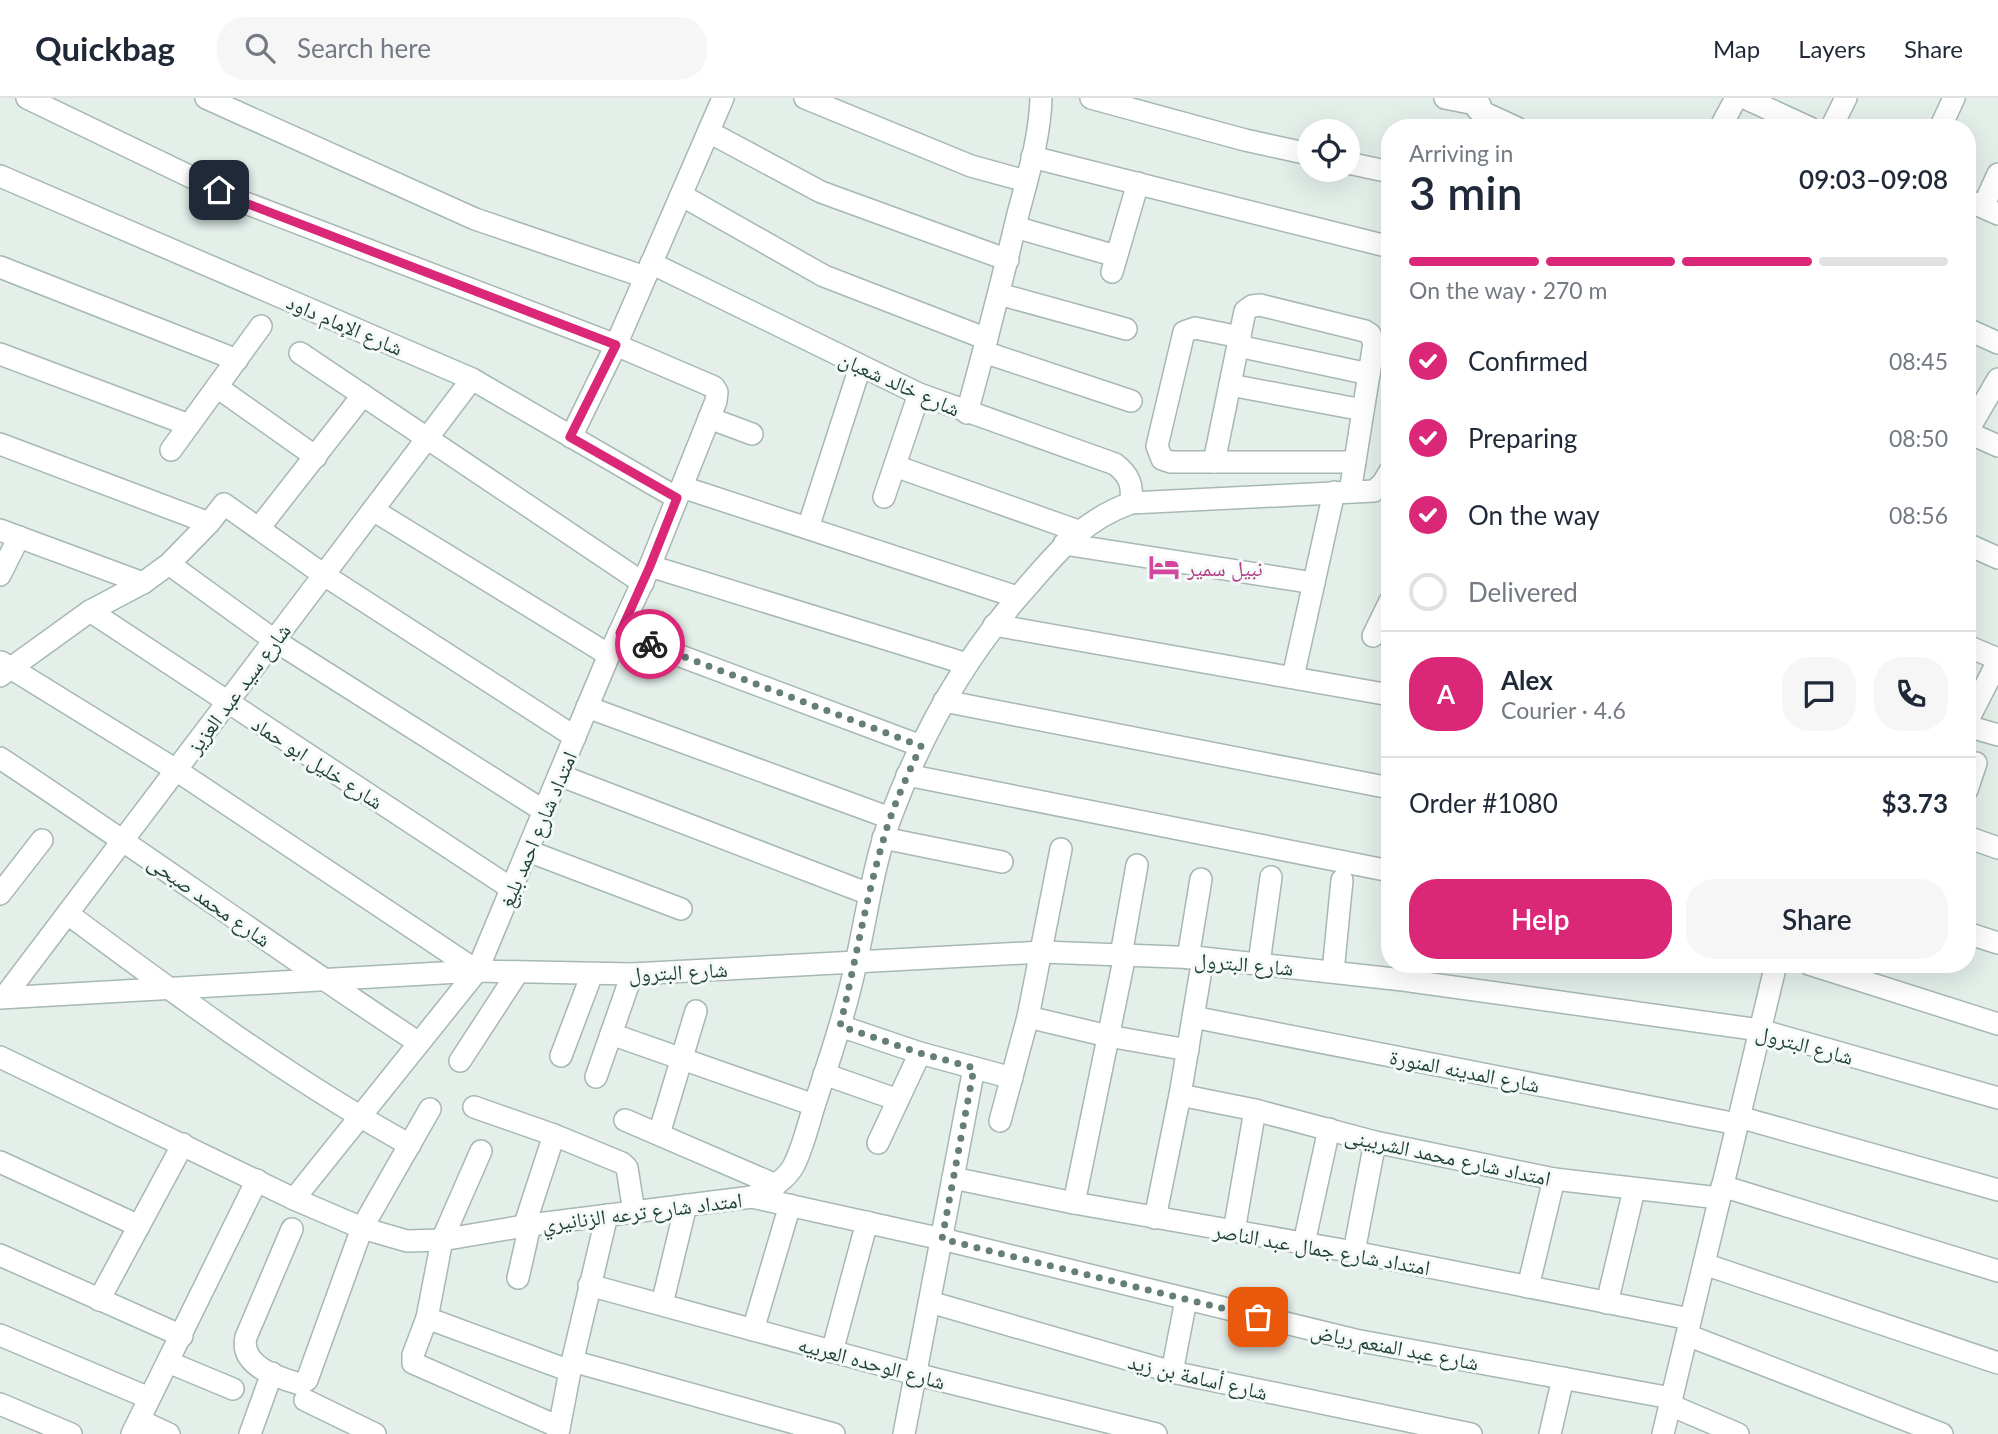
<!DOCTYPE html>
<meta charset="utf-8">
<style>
:root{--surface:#fff;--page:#f6f6f7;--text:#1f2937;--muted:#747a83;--line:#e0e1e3;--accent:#db2777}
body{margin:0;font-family:Lato,"Noto Naskh Arabic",sans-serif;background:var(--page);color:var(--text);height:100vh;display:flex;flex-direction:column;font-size:26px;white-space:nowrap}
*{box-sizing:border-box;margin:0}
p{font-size:23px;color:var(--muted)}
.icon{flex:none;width:38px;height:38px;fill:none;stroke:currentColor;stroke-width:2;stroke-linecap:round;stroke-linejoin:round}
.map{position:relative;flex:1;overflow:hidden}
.details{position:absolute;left:1381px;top:21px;width:595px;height:854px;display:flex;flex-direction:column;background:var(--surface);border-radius:28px;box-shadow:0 7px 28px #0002}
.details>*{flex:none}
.fabs{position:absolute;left:1297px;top:21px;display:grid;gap:14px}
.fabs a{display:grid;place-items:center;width:63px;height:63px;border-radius:50%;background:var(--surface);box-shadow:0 7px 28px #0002;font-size:35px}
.pin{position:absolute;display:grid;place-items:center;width:60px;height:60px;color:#fff;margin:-30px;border-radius:14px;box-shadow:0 4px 10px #0006}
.courier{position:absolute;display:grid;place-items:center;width:70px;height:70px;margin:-35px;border:5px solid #db2777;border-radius:50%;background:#fff;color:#222;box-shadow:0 2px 9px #0007}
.summary em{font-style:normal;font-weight:600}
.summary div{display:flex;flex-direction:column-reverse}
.summary{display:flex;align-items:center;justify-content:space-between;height:119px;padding:0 28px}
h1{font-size:46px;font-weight:600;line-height:52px}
.bar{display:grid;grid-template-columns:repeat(4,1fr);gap:10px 7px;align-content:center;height:84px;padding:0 28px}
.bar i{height:9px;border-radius:5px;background:var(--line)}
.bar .active{background:var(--accent)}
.bar p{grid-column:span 4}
.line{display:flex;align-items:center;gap:18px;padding:0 28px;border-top:2px solid var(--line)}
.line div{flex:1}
.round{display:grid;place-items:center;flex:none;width:74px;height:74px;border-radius:28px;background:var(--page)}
ol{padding:0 28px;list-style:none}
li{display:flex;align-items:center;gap:21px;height:77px}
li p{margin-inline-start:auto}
li .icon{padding:7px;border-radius:50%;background:var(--accent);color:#fff;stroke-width:4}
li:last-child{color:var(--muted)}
li i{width:38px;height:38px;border:4px solid var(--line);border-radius:50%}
.button{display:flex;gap:14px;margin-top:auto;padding:14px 28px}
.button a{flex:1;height:80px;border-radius:28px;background:var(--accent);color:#fff;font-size:28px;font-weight:600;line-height:80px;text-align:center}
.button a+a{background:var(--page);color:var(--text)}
header{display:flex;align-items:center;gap:42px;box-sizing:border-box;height:98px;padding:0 35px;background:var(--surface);border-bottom:2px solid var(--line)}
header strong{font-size:33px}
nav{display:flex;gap:38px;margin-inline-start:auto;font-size:24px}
.search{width:490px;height:63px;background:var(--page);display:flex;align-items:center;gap:18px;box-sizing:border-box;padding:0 24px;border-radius:28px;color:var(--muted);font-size:26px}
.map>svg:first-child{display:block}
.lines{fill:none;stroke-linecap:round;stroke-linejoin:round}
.minor-casing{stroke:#a6b8b1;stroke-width:24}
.minor{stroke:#fff;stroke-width:21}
.done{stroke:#657f76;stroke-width:7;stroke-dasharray:0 12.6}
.route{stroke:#db2777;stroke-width:9}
.labels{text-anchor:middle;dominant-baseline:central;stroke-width:6;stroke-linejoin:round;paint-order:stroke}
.street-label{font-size:21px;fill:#214238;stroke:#f5faf8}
.hotel-label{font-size:21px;fill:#b23c85;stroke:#f5faf8;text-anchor:start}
</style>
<header>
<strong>Quickbag</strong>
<div class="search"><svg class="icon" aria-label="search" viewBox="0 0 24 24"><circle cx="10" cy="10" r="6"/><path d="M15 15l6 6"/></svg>Search here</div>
<nav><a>Map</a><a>Layers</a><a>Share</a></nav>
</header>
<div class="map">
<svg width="1998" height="1336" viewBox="0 0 1998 1336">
<rect width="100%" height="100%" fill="#e4efea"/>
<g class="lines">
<g class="minor-casing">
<g id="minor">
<path d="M27 0 243 104 616 247 714 289 717 294 716 303 650 468 609 557 477 873 294 1101"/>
<path d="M206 0 475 121 645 179"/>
<path d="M805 0 971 68 1026 83"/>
<path d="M1091 0 1245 42 1309 56"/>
<path d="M1445 0 1480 7"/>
<path d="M1745 0 1810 30"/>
<path d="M1478 12 1517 30"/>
<path d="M1720 30 1736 0"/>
<path d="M1831 30 1846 0"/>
<path d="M1940 30 1954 0"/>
<path d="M709 34 821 94 1008 162"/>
<path d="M1032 59 1390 149"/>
<path d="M1348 65 1390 74"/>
<path d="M0 78 472 281 677 400"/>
<path d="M681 97 824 178 987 241"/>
<path d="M1967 102 1998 116"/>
<path d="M1983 109 1998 76"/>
<path d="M1015 129 1116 158"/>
<path d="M651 165 919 296 1115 366C1129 377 1133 386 1131 405"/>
<path d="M0 169 237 262"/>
<path d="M1112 174 1138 85"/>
<path d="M999 196 1126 231"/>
<path d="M1967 231 1998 245"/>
<path d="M1240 239 1195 230 1184 234 1157 348 1162 361 1171 364H1355"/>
<path d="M1238 248 1369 276"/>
<path d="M984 254 1131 303"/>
<path d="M300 255 643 485"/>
<path d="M0 256 189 327"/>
<path d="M1230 287 1363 312"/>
<path d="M217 289 316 359"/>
<path d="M967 315C985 249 1002 183 1018 116 1028 78 1040 39 1041 0"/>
<path d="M709 320 752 336"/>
<path d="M1967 334 1998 281"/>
<path d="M1967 334 1998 348"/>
<path d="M571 339 616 247 723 0"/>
<path d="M0 346 209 425"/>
<path d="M171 352 261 228"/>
<path d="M1214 364 1245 213 1252 208 1260 207 1365 233 1370 236 1374 245 1350 394"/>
<path d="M895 368 1078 433"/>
<path d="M682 389 1017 499"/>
<path d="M884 399 919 296"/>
<path d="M373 412 609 557"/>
<path d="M259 430 363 297"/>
<path d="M808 430 860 269"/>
<path d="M0 432 143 485"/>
<path d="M1064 446 1314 485"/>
<path d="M1967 446 1998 460"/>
<path d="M169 466 274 542 544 713"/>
<path d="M650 468 967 566"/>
<path d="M0 477 19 439"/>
<path d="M90 513 512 791"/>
<path d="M994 527 1390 597"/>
<path d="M619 535 921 648"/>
<path d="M1373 538 1390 503"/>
<path d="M1967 548 1998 561"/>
<path d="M1 564 176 672 477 873"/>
<path d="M0 578 90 513 143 485 169 466 209 425 224 406 324 477 575 639"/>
<path d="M1293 579 1334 394"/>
<path d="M944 603 1390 690"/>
<path d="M587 609 890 720"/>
<path d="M1967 624 1998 563"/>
<path d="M1967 628 1998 637"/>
<path d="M0 660C141 753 278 852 419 945"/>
<path d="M559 677 869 796"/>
<path d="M907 677 1390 773"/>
<path d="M1967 692 1976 665"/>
<path d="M1967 739 1998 750"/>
<path d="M883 740 1002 764"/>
<path d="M528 753 681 811"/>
<path d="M0 796 42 742"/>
<path d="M68 816C177 897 290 981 410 1047"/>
<path d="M1967 835 1998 845"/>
<path d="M1121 857 1137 767"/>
<path d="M1188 860 1201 781"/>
<path d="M1259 865 1271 779"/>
<path d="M1809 866 1998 926"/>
<path d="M1333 874 1342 782"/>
<path d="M5 898 472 281"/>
<path d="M0 900 477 873 632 876 1042 854 1203 860 1403 882 1760 932 1998 1000"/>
<path d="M1028 919 1108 938 1188 952"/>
<path d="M1193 919 1737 1026"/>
<path d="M840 928 920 955 1012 980"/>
<path d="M611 936 814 1007"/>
<path d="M561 958 592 876"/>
<path d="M0 959 294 1101 362 1130 407 1143 442 1142 530 1127 752 1099C768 1091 785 1084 794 1067 804 1047 809 1023 816 1002 831 957 846 912 856 865 867 816 873 768 890 721 921 637 966 557 1026 490 1058 453 1083 422 1131 405L1374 393 1383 385 1390 373"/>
<path d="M460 963 518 874"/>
<path d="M824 976 898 1002"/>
<path d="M596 979 632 876"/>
<path d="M1180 997 1255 1012 1375 1044 1554 1081 1719 1100"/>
<path d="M474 1009 554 1037 622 1065 627 1070 634 1114"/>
<path d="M1739 1019 1998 1092"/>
<path d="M625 1022 776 1087"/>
<path d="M1000 1023 1028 919 1061 751"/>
<path d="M659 1036 696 913"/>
<path d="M878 1045 920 955"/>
<path d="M481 1053 442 1142 427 1220 413 1257V1265L559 1329"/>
<path d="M0 1064 139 1128"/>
<path d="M953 1080 1074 1105 1354 1154 1690 1221"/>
<path d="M1722 1088 1998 1173"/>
<path d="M752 1099 942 1141 1355 1242 1671 1300"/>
<path d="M1074 1105 1125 857"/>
<path d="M1155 1120 1180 997 1203 860"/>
<path d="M524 1129 554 1037"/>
<path d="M292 1131 246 1239C239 1268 279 1280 300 1286L307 1282 362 1130 430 1011"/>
<path d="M1234 1133 1255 1012"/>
<path d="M1304 1145 1329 1031"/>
<path d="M1354 1154 1375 1044"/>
<path d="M0 1157 182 1238"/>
<path d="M1704 1166 1998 1265"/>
<path d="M518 1180 530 1127"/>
<path d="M589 1187 915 1276 1156 1336"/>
<path d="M1528 1189 1554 1081"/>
<path d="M99 1202 183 1046"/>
<path d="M930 1204 1172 1274 1471 1336"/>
<path d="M1607 1205 1634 1092"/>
<path d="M662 1206 686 1107"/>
<path d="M427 1220 570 1273"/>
<path d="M753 1232 790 1107"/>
<path d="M0 1237 149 1300"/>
<path d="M1687 1237 1942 1336"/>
<path d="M832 1254 867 1124"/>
<path d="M572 1263 834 1336"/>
<path d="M168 1264 233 1291"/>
<path d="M1172 1274 1186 1202"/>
<path d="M305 1302 375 1336"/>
<path d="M0 1306 71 1336"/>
<path d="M1670 1307 1738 1336"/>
<path d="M139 1322 169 1336"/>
<path d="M132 1336 257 1082"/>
<path d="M250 1336 272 1275"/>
<path d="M558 1336 570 1273 607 1117"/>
<path d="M904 1336 974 970"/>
<path d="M1550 1336 1563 1280"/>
<path d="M1663 1336 1776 866"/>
</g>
</g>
<use href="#minor" class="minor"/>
</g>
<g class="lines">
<path class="done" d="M650 546 921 648C907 678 892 710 883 743 865 804 855 867 840 928L920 955 974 970 942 1141 1258 1219"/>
<path class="route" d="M219 92 243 104 616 247 570 339 677 400 650 468 620 535 650 546"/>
</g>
<defs>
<g id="hotel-bare" transform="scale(2.415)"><path d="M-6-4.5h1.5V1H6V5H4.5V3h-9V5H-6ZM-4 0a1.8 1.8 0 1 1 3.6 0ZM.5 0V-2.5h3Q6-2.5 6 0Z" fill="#d1479c" stroke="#f5faf8" stroke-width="2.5" paint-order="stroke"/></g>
</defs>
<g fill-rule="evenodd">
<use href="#hotel-bare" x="1164" y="469"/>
</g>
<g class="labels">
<g class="street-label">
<text transform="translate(345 226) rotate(23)">شارع الإمام داود</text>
<text transform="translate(900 285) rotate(24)">شارع خالد شعبان</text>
<text transform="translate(238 590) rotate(-53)">شارع سيد عبد العزيز</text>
<text transform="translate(318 664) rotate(33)">شارع خليل ابو حماد</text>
<text transform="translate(537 731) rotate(-67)">امتداد شارع احمد بليغ</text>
<text transform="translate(210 802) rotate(35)">شارع محمد صبحى</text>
<text transform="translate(1244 865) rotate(5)">شارع البترول</text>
<text transform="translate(678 873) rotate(-3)">شارع البترول</text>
<text transform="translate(1805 946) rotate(15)">شارع البترول</text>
<text transform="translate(1465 972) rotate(11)">شارع المدينه المنورة</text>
<text transform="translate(1448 1058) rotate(12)">امتداد شارع محمد الشربينى</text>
<text transform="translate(642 1113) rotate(-7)">امتداد شارع ترعه الزنانيري</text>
<text transform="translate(1322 1150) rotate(10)">امتداد شارع جمال عبد الناصر</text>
<text transform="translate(1395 1248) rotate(11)">شارع عبد المنعم رياض</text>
<text transform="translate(872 1264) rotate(15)">شارع الوحده العربيه</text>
<text transform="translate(1198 1278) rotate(13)">شارع أسامة بن زيد</text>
</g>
<g class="hotel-label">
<text x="1187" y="469">نبيل سمير</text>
</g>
</g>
</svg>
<div class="fabs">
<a><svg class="icon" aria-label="locate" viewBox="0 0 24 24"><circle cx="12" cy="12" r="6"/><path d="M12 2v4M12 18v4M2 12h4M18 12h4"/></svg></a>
</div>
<div class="pin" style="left:1258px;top:1219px;background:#ea580c"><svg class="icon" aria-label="bag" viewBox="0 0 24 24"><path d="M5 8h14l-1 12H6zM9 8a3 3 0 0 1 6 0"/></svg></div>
<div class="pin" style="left:219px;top:92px;background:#1f2937"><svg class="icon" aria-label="home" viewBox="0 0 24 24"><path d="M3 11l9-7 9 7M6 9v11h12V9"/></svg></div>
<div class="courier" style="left:650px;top:546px"><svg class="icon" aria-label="bike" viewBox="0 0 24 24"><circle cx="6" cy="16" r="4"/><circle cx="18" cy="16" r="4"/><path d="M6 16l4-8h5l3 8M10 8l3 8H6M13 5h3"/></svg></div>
<section class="details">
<div class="summary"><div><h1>3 min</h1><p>Arriving in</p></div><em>09:03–09:08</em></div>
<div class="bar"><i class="active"></i><i class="active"></i><i class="active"></i><i></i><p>On the way · 270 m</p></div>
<ol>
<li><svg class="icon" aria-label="check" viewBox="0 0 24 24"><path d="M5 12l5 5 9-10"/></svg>Confirmed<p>08:45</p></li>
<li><svg class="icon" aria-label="check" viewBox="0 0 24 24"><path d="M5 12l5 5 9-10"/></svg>Preparing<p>08:50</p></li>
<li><svg class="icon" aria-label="check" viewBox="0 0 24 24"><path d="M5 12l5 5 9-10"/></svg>On the way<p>08:56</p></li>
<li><i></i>Delivered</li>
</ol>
<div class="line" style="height:126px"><b class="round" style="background:var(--accent);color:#fff">A</b><div><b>Alex</b><p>Courier · 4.6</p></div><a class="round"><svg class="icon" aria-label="chat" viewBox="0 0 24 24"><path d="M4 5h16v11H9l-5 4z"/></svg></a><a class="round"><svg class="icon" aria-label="phone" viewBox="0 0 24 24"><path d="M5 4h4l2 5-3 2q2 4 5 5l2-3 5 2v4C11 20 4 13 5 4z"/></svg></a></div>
<div class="line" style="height:91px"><div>Order #1080</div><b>$3.73</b></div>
<div class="button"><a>Help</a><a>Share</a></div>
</section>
</div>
